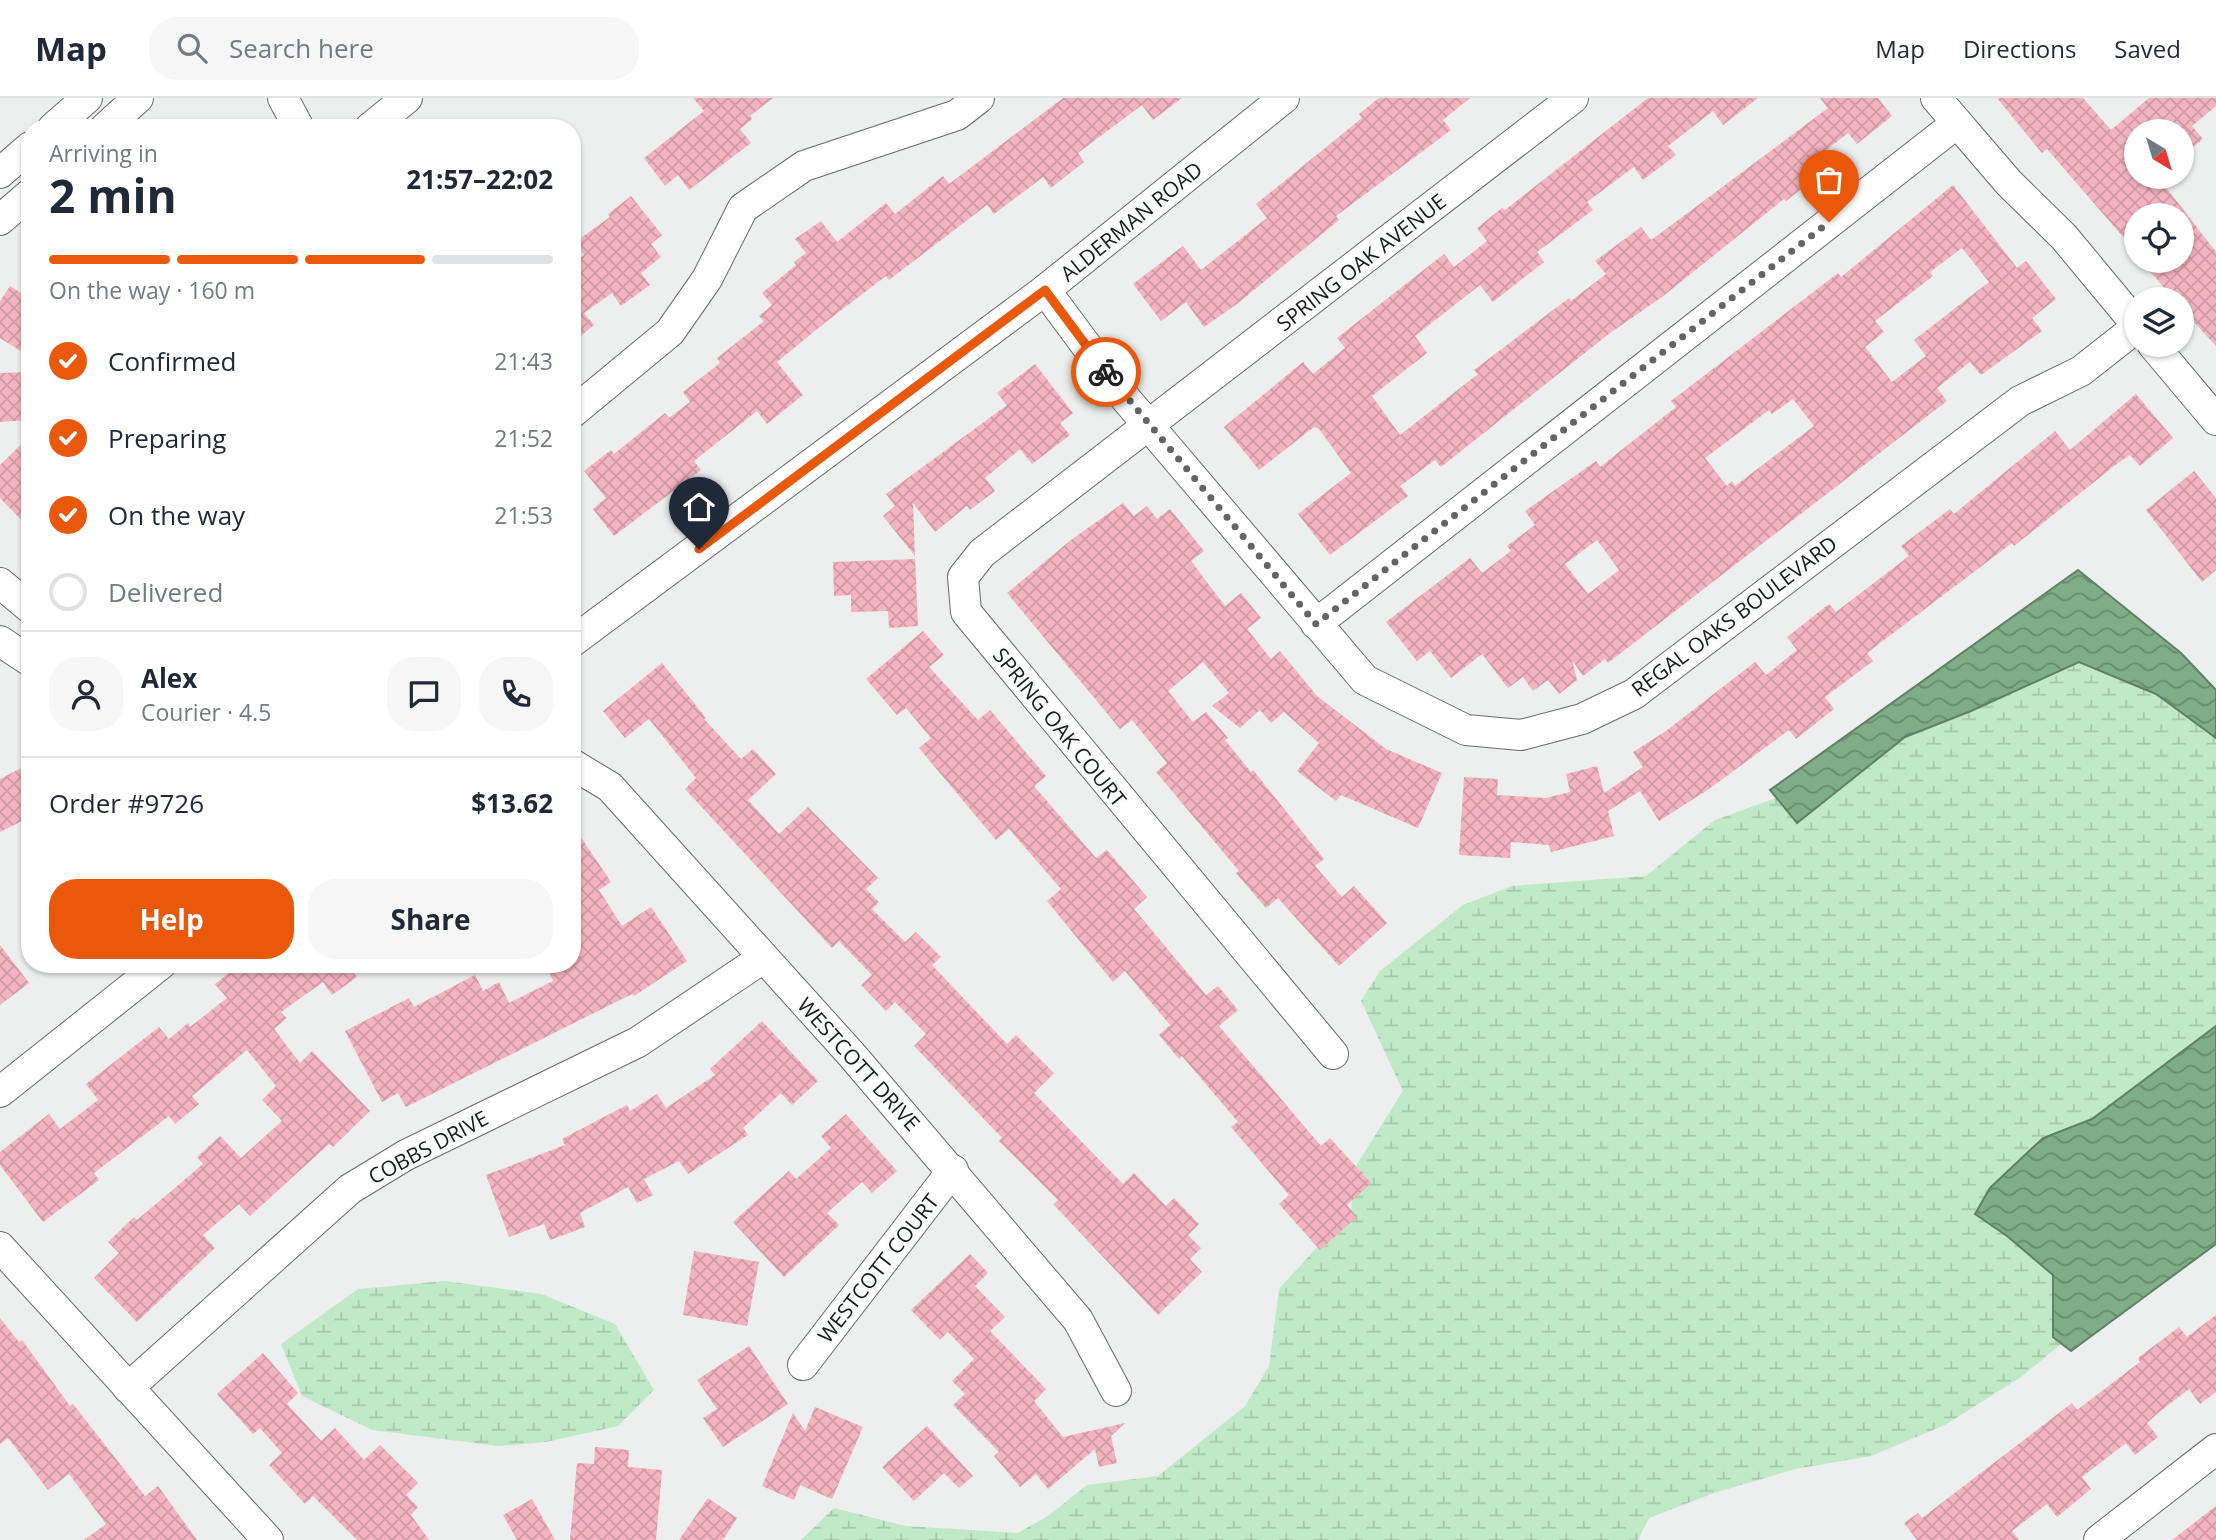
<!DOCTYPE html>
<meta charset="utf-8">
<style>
:root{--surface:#fff;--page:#f6f6f7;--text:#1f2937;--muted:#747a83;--line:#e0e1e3;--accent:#ea580c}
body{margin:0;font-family:"Open Sans",sans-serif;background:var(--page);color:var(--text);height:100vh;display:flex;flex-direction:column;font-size:26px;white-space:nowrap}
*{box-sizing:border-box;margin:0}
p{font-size:23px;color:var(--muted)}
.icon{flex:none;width:38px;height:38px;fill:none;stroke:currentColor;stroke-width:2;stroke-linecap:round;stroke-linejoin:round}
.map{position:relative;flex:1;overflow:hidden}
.drawer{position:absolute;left:21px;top:21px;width:560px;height:854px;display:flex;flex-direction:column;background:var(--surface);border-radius:28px;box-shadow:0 2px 5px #0004}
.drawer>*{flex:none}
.needle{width:46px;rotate:142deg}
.fabs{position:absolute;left:2124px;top:21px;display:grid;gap:14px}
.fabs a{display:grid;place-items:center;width:70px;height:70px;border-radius:50%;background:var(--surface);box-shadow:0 2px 5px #0004;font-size:35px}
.pin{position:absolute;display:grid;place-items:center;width:60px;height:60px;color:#fff;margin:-72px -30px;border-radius:50% 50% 50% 0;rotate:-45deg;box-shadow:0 0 7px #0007}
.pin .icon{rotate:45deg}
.courier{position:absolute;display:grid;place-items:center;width:70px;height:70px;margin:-35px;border:5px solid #ea580c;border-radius:50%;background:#fff;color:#222;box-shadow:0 2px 9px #0007}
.head em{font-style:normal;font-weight:700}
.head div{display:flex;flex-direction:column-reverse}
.head{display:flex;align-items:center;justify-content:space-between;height:119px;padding:0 28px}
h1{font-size:46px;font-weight:700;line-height:52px}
.bar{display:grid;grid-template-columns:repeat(4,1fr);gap:10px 7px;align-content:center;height:84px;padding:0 28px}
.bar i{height:9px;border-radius:5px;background:var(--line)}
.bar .on{background:var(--accent)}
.bar p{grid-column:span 4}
.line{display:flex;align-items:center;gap:18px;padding:0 28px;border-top:2px solid var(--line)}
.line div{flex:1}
.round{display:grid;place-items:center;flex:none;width:74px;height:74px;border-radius:28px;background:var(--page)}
ol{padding:0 28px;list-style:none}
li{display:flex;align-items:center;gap:21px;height:77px}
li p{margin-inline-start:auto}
li .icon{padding:7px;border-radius:50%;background:var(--accent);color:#fff;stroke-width:4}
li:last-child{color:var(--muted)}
li i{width:38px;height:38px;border:4px solid var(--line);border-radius:50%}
.primary-button{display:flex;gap:14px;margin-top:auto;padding:14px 28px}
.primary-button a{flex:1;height:80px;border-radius:28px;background:var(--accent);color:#fff;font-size:28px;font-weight:700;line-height:80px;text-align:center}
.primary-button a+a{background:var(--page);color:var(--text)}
header{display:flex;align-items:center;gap:42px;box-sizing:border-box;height:98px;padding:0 35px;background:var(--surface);border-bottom:2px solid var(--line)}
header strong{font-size:33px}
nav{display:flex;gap:38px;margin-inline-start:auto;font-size:24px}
.search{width:490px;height:63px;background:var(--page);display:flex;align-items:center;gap:18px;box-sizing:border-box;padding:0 24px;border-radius:28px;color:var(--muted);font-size:26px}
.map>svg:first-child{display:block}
.wetland{fill:url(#wetland-marsh)}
.water{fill:url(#water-waves);stroke:#608166;stroke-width:2}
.building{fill:url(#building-cross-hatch);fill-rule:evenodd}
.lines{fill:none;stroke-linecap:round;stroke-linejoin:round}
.minor-casing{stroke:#686a68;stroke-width:32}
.minor{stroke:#fff;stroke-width:30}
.done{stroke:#636564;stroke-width:7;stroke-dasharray:0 12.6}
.route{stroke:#ea580c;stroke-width:9}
.labels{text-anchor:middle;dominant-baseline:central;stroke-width:5;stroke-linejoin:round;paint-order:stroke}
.street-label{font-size:21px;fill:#191a1a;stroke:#f9fcfa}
</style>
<header>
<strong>Map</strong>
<div class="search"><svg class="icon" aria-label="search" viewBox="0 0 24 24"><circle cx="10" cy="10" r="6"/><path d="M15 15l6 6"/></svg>Search here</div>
<nav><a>Map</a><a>Directions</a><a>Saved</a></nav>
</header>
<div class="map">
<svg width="2216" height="1442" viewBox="0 0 2216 1442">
<defs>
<pattern id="wetland-marsh" width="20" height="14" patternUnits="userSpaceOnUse" patternTransform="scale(1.75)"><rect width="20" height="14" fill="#c0e9c7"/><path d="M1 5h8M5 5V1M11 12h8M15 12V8" fill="none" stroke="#a4c7aa"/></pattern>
<pattern id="water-waves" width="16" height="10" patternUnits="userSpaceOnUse" patternTransform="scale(1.75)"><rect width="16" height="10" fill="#7fad87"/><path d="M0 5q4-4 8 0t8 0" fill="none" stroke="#678c6e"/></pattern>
<pattern id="building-cross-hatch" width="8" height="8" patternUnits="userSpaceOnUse" patternTransform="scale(1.75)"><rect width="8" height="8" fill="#f3b4bf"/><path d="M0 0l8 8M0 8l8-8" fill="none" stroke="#d09aa4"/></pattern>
</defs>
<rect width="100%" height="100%" fill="#ecefed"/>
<g class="wetland">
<path d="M2079 564 2156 596 2216 640V928L2092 1021 2043 1040 1975 1116 2007 1138 2053 1177V1239L2061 1246 2021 1279 1945 1327 1871 1358 1795 1371 1714 1395 1649 1420 1638 1442H801L834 1410 906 1428 1018 1435 1048 1418 1087 1387 1158 1378 1245 1308 1269 1268 1279 1191 1351 1112 1357 1066 1403 993 1361 903 1380 873 1463 807 1512 788 1646 778 1715 722 1776 700 1797 725 1905 639 1971 613Z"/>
<path d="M445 1183 541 1196 615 1226 654 1292 618 1328 546 1344 498 1348 372 1332 302 1298 281 1246 358 1191Z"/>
</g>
<g class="water">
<path d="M2078 472 2181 555 2216 592V640L2156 596 2079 564 1971 613 1905 639 1797 725 1770 692Z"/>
<path d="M2216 928V1146L2071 1253 2053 1239V1177L2007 1138 1975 1116 1990 1090 2043 1040 2092 1021Z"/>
</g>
<g class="building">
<path d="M693 0H773L750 18 752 21 740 31 751 45 689 92 678 77 665 88 644 60 704 13Z"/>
<path d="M1063 0H1182L1153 22 1142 7 1078 55 1084 64 1051 90 1043 79 994 116 987 107 889 182 886 178 827 223 777 264 803 297 767 326 757 313 694 363 701 372 614 438 593 411 606 400 584 373 611 352 614 356 665 315 669 320 690 304 683 294 720 265 717 260 764 223 759 218 772 207 762 195 796 167 794 164 806 155 795 141 821 123 837 144 886 105 895 116 943 78 949 86Z"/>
<path d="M1379 0H1470L1443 22 1451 32 1336 118 1339 122 1237 206 1204 229 1186 204 1161 223 1133 186 1183 148 1201 172 1267 120 1256 106 1362 20 1359 16Z"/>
<path d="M1648 0H1758L1723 27 1713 13 1668 48 1676 57 1643 82 1634 69 1587 104 1593 112 1537 154 1544 164 1493 204 1480 187 1415 238 1427 255 1372 298 1400 337 1478 276 1474 272 1569 200 1571 203 1606 176 1595 163 1641 129 1651 142 1689 114 1828 10 1820 0H1878L1892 18 1857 46 1848 35 1807 67 1817 79 1786 103 1784 101 1662 199 1610 235 1441 369 1435 362 1400 388 1408 398 1330 457 1298 416 1351 375 1319 331 1314 329 1259 372 1224 329 1303 264 1313 276 1345 250 1337 240 1444 156 1454 169 1487 143 1477 130 1502 110 1505 112Z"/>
<path d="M1997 0H2083L2111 32 2149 0H2216V8L2192 28 2203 41 2182 58V33H2137V79H2158L2216 154V248L2182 211V201H2174L2141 163H2182V117H2137V155L2047 51 2042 55Z"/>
<path d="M1953 87 2017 170 2026 163 2056 201 2032 220 2042 233 1981 277 1970 264 1937 290 1947 303 1608 565 1605 561 1583 578 1572 562 1577 582 1559 596 1548 582 1533 593 1523 579 1508 590 1482 556 1451 580 1430 553 1417 563 1386 524 1470 460 1482 475 1511 453 1507 448 1535 427 1525 413 1596 363 1600 369 1676 309 1671 303 1838 175 1841 179ZM1962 150 1989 184 1914 242 1926 258 1892 284 1865 249 1884 234 1875 223 1933 178 1930 174ZM1793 301 1814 328 1735 388 1732 383 1727 388 1705 360 1769 312 1772 316ZM1597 442 1619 472 1588 496 1565 466Z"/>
<path d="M631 98 662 137 651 146 661 159 641 175 650 187 621 208 612 195 584 215 594 227 572 245V166L584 157 575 144 610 119 608 116Z"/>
<path d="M10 188 30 201V259L0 240V203Z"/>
<path d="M1035 266 1073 315 1060 325 1070 337 1032 366 1020 351 985 380 995 393 970 412 967 408 935 434 913 405 915 458 883 418 895 408 886 396 1007 307 997 295Z"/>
<path d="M30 274V322L0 324V275Z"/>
<path d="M2136 296 2173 340 2140 368 2130 357 2118 365 2014 448 2012 445 1867 555 1873 563 1825 599 1834 611 1796 641 1789 632 1709 691 1659 723 1640 693 1608 713 1614 738 1551 754 1549 747 1511 744 1510 760 1459 757 1464 679 1498 681 1497 697 1546 700 1570 694 1566 676 1597 668 1604 695 1643 669 1633 654 1666 633 1755 564 1766 577 1797 552 1787 539 1829 506 1836 514 1909 458 1901 448 1950 411 1954 416 2055 333 2070 352Z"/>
<path d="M30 338V431L0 400V367Z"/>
<path d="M2194 373 2216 400V472L2202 484 2146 412Z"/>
<path d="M1123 405 1134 418 1147 408 1157 421 1170 411 1204 453 1191 463 1225 508 1241 495 1261 520 1247 531 1271 561 1280 553 1317 598 1386 651 1442 675 1418 730 1341 697 1336 703 1297 673 1319 645 1284 614 1271 625 1260 612 1240 630 1212 608 1229 595 1203 564 1168 593 1193 624 1206 614 1228 640 1225 642 1251 674 1253 672 1324 761 1315 768 1342 799 1354 788 1387 825 1339 868 1278 800 1266 810 1236 775 1239 773 1156 674 1167 665 1132 622 1120 631 1007 495 1071 442Z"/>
<path d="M915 461 918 528 889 530 888 513 851 514V497L834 498 833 464Z"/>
<path d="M923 533 944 557 929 569 978 622 990 612 1046 678 1034 688 1096 760 1107 752 1147 799 1134 811 1206 897 1218 888 1238 912 1219 928 1321 1048 1330 1040 1371 1085 1347 1107 1357 1119 1320 1152 1279 1106 1289 1097 1231 1029 1238 1024 1182 958 1179 961 1159 937 1170 927 1125 873 1113 884 1047 803 1061 791 1009 731 996 742 919 650 931 640 906 610 897 617 866 581Z"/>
<path d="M662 565 706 620 704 621 741 661 753 651 776 676 748 702 779 736 808 709 878 780 866 791 879 804 872 811 905 844 916 834 941 859 932 867 1007 946 1016 937 1054 975 1034 995 1123 1086 1134 1075 1166 1108 1174 1100 1199 1126 1188 1137 1201 1150 1190 1161 1202 1174 1158 1217 1053 1106 1058 1102 999 1043 1002 1040 914 948 926 936 895 904 886 913 861 887 872 877 839 843 832 850 685 691 696 680 649 621 625 640 603 613Z"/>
<path d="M21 670 30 688V719L0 734V681Z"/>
<path d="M572 726 611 784 599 792 622 828 651 809 687 863 634 898 632 896 406 1009 398 995 382 1004 345 933 409 900 414 909 475 877 483 893 499 884 509 905 553 883 545 866H572Z"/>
<path d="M0 847 29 885 0 907Z"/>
<path d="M240 866H348L357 879 332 897 323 884 281 914 287 920 274 931 300 965 312 953 370 1013 333 1049 329 1046 250 1118 239 1106 203 1137 215 1150 137 1224 94 1180 119 1155 108 1144 134 1119 137 1122 203 1066 197 1059 220 1038 241 1060 282 1023 262 1002 276 988 247 952 192 998 199 1006 175 1026 169 1018 94 1075 99 1082 43 1124 0 1067V1054L49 1016 60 1031 98 1002 86 986 159 929 169 941 188 925 190 929 227 900 215 886Z"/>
<path d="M762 923 818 983 792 1007 781 995 743 1030 748 1037 688 1076 679 1063 644 1081 653 1097 637 1105 628 1089 580 1115 585 1129 550 1142 544 1126 509 1139 486 1077 565 1047 562 1041 627 1007 630 1013 657 996 666 1010 715 977 710 971Z"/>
<path d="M846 1016 897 1073 872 1095 862 1084 827 1115 839 1127 784 1179 733 1124 789 1073 796 1081 831 1050 821 1038Z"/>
<path d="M694 1153 759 1164 747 1228 683 1217Z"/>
<path d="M970 1156 988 1175 975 1188 1005 1219 990 1233 1046 1291 1034 1303 1063 1339 1125 1325 1111 1338 1117 1365 1099 1369 1095 1351 1048 1391 1036 1376 1020 1389 994 1358 999 1354 953 1307 965 1296 952 1283 974 1261 948 1234 940 1242 911 1212Z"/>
<path d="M2216 1217V1294L2200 1306 2189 1291 2158 1315 2147 1325 2158 1339 2135 1357 2126 1345 2082 1379 2091 1391 2057 1419 2047 1406 2012 1433 2019 1442H1917L1904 1425 1918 1415 1922 1420 2072 1305 2077 1312 2140 1264 2138 1260 2179 1229 2187 1239Z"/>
<path d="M0 1220 19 1244 22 1242 70 1308 73 1306 145 1398 158 1388 197 1442H84L106 1426 69 1376 48 1392 8 1340 0 1346Z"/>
<path d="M749 1248 788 1306 723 1349 703 1320 717 1311 697 1282Z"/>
<path d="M263 1255 298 1295 287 1306 321 1343 335 1330 364 1362 380 1347 418 1385 406 1397 418 1409 411 1417 429 1442H357L313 1398 305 1406 269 1367 282 1355 260 1330 253 1336 217 1296Z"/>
<path d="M815 1309 863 1329 832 1401 800 1387 794 1402 762 1388 793 1315 805 1333Z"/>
<path d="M927 1328 973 1378 959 1390 944 1375 914 1403 882 1369Z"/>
<path d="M595 1349 629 1352 628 1369 662 1372 656 1442H570L577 1365 594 1366Z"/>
<path d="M708 1400 737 1420 723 1442H679Z"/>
<path d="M532 1401 555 1442H517L503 1417Z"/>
<path d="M2216 1408V1442H2172Z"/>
</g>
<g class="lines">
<g class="minor-casing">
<g id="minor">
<path d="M283 0 299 30"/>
<path d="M1936 0 2009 85 2064 139 2137 227"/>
<path d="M53 30 87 0"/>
<path d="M105 30 138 0"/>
<path d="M370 30 407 0"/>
<path d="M0 75 30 49"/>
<path d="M0 122 30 96"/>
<path d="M1045 192 1126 301 1365 582 1466 632 1521 637 1582 621 1634 596 2020 303 2081 273 2137 229"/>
<path d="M2153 247 2216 322"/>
<path d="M572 315 670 234 707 181 743 110 804 68 957 17 979 0"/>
<path d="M0 485 30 510"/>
<path d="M1316 526 1957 25"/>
<path d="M0 543 30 563"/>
<path d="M572 544 1045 192 1284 0"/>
<path d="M572 666 610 689 851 956 1078 1222 1116 1293"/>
<path d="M1333 956 966 514 963 479 982 455 1573 0"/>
<path d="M0 994 161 866"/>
<path d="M0 1149 268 1442"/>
<path d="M803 1267 953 1072"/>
<path d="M128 1290 350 1091 406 1057 638 944 763 860"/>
<path d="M2099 1442 2216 1351"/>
</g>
</g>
<use href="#minor" class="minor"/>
</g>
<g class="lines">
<path class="done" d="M1106 274 1316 526 1829 124"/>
<path class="route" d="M699 451 1045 192 1106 274"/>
</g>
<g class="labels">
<g class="street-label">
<text transform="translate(1131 123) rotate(-39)">ALDERMAN ROAD</text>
<text transform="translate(1361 164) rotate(-38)">SPRING OAK AVENUE</text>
<text transform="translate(1734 518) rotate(-37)">REGAL OAKS BOULEVARD</text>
<text transform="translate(1060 629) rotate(51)">SPRING OAK COURT</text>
<text transform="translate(859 966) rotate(48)">WESTCOTT DRIVE</text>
<text transform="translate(428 1049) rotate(-28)">COBBS DRIVE</text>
<text transform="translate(878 1170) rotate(-52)">WESTCOTT COURT</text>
</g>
</g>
</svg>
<div class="fabs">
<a><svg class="needle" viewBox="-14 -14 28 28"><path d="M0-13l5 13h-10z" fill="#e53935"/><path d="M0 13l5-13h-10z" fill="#747a83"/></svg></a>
<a><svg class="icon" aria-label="locate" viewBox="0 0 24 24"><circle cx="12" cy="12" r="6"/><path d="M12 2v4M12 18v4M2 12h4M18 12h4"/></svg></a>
<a><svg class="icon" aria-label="layers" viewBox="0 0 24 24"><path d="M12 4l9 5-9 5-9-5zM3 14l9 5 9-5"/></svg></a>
</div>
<div class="pin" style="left:1829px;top:124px;background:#ea580c"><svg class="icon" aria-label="bag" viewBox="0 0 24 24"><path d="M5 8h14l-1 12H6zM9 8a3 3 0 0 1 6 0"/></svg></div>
<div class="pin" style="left:699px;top:451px;background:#1f2937"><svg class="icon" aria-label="home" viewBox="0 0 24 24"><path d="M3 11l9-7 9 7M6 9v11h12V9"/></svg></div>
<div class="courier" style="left:1106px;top:274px"><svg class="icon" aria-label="bike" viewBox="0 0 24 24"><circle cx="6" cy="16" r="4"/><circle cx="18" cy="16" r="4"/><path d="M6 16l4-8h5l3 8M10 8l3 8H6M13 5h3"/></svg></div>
<section class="drawer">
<div class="head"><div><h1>2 min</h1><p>Arriving in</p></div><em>21:57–22:02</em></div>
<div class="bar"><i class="on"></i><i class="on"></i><i class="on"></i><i></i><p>On the way · 160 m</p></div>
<ol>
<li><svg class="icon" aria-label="check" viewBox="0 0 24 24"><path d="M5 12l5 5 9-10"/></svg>Confirmed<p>21:43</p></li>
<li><svg class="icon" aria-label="check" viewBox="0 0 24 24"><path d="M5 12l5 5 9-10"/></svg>Preparing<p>21:52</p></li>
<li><svg class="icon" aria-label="check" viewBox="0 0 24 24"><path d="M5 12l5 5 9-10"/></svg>On the way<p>21:53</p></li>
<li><i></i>Delivered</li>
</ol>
<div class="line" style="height:126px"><a class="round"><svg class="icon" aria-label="person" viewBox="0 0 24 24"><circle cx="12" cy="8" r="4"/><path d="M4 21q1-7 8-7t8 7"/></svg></a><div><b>Alex</b><p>Courier · 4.5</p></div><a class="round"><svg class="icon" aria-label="chat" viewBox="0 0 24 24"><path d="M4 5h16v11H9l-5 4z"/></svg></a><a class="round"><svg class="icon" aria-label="phone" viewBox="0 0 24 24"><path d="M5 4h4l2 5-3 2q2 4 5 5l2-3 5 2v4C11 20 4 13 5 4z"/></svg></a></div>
<div class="line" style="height:91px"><div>Order #9726</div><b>$13.62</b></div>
<div class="primary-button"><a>Help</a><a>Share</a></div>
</section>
</div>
